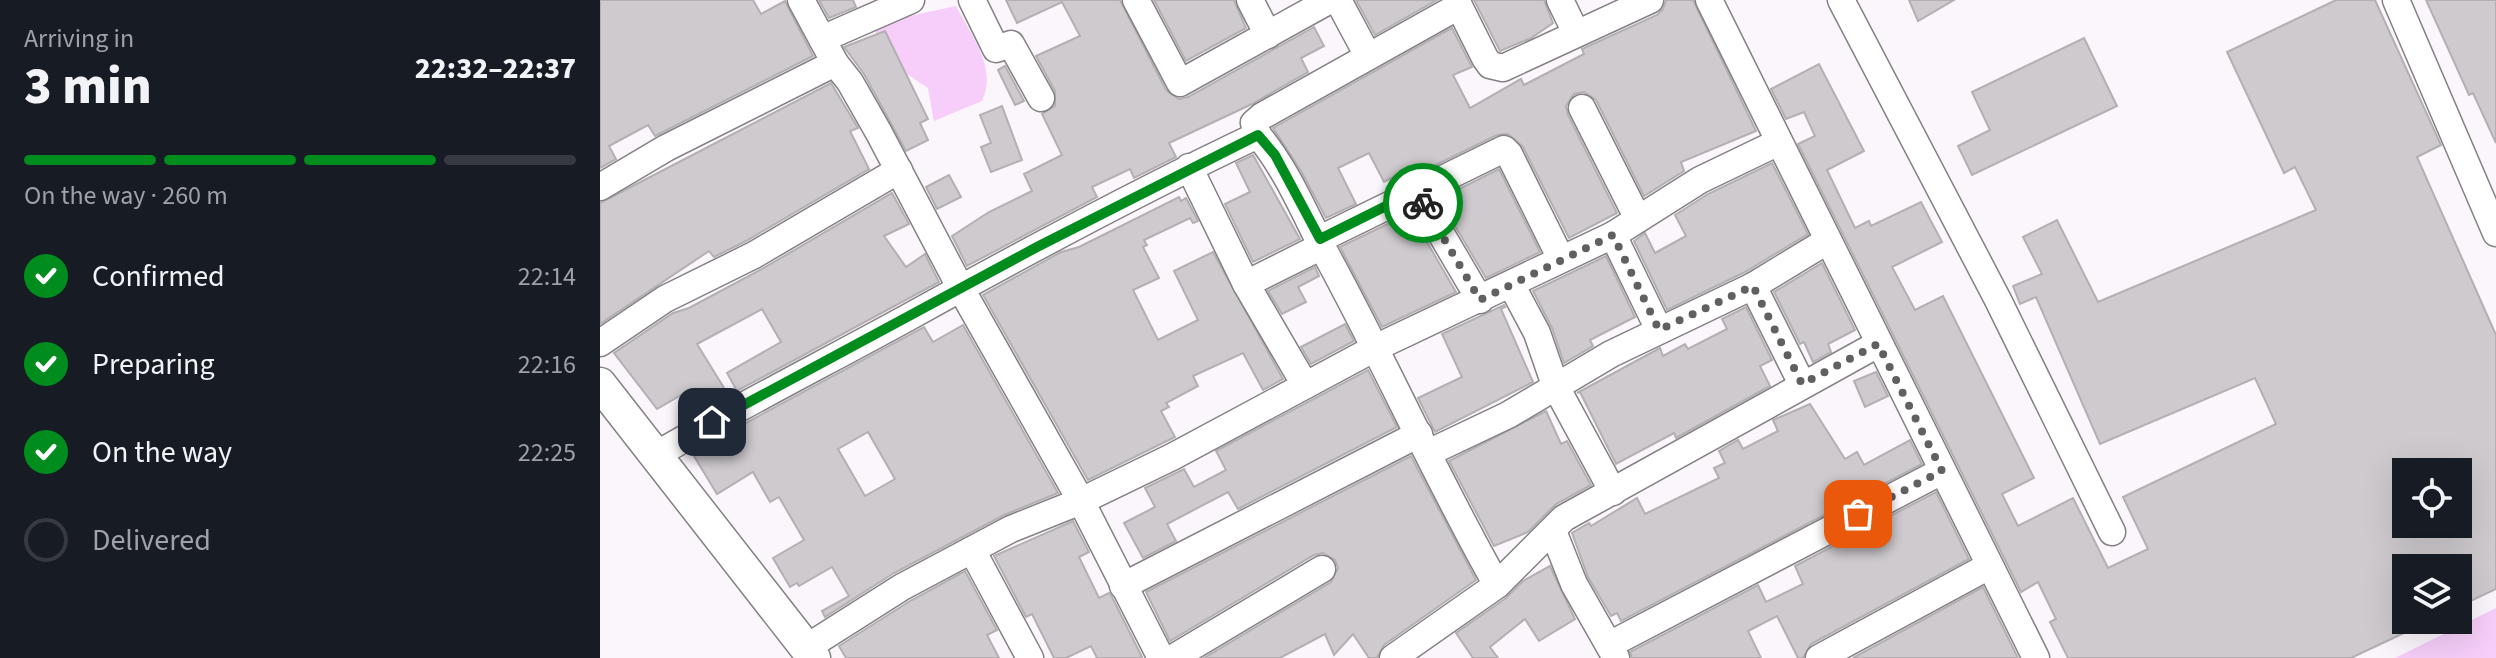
<!DOCTYPE html>
<meta charset="utf-8">
<style>
:root{--surface:#171b24;--page:#20242c;--text:#f1f3f6;--muted:#9ea1a6;--line:#363941;--accent:#008d1d}
body{margin:0;font-family:"Source Sans 3",sans-serif;background:var(--page);color:var(--text);height:100vh;display:flex;flex-direction:column;font-size:30px;white-space:nowrap}
*{box-sizing:border-box;margin:0}
p{font-size:26px;color:var(--muted)}
.icon{flex:none;width:44px;height:44px;fill:none;stroke:currentColor;stroke-width:2;stroke-linecap:round;stroke-linejoin:round}
.map{position:relative;flex:1;overflow:hidden}
.drawer{display:flex;flex-direction:column;background:var(--surface);width:600px}
.drawer>*{flex:none}
.fabs{position:absolute;left:1792px;top:458px;display:grid;gap:16px}
.fabs a{display:grid;place-items:center;width:80px;height:80px;border-radius:0px;background:var(--surface);box-shadow:0 8px 32px #0002;font-size:40px}
.pin{position:absolute;display:grid;place-items:center;width:68px;height:68px;color:#fff;margin:-34px;border-radius:16px;box-shadow:0 4px 12px #0006}
.courier{position:absolute;display:grid;place-items:center;width:80px;height:80px;margin:-40px;border:6px solid #008d1d;border-radius:50%;background:#fff;color:#222;box-shadow:0 2px 10px #0007}
.headline em{font-style:normal;font-weight:800}
.headline div{display:flex;flex-direction:column-reverse}
.headline{display:flex;align-items:center;justify-content:space-between;height:136px;padding:0 24px}
h1{font-size:52px;font-weight:800;line-height:60px}
.bar{display:grid;grid-template-columns:repeat(4,1fr);gap:12px 8px;align-content:center;height:96px;padding:0 24px}
.bar i{height:10px;border-radius:6px;background:var(--line)}
.bar .on{background:var(--accent)}
.bar p{grid-column:span 4}
ol{padding:0 24px;list-style:none}
li{display:flex;align-items:center;gap:24px;height:88px}
li p{margin-inline-start:auto}
li .icon{padding:8px;border-radius:50%;background:var(--accent);color:#fff;stroke-width:4}
li:last-child{color:var(--muted)}
li i{width:44px;height:44px;border:4px solid var(--line);border-radius:50%}
main{display:flex;flex:1;min-height:0}
.map>svg:first-child{display:block}
.green{fill:#f6cef9}
.building{fill:#cecace;stroke:#b3afb3;stroke-width:2;fill-rule:evenodd}
.lines{fill:none;stroke-linecap:round;stroke-linejoin:round}
.minor-casing{stroke:#848084;stroke-width:29}
.tertiary-casing{stroke:#848084;stroke-width:35}
.minor{stroke:#fff;stroke-width:26}
.tertiary{stroke:#fff;stroke-width:32}
.done{stroke:#615f61;stroke-width:8;stroke-dasharray:0 14.4}
.route{stroke:#008d1d;stroke-width:10}
</style>
<main>
<section class="drawer">
<div class="headline"><div><h1>3 min</h1><p>Arriving in</p></div><em>22:32–22:37</em></div>
<div class="bar"><i class="on"></i><i class="on"></i><i class="on"></i><i></i><p>On the way · 260 m</p></div>
<ol>
<li><svg class="icon" aria-label="check" viewBox="0 0 24 24"><path d="M5 12l5 5 9-10"/></svg>Confirmed<p>22:14</p></li>
<li><svg class="icon" aria-label="check" viewBox="0 0 24 24"><path d="M5 12l5 5 9-10"/></svg>Preparing<p>22:16</p></li>
<li><svg class="icon" aria-label="check" viewBox="0 0 24 24"><path d="M5 12l5 5 9-10"/></svg>On the way<p>22:25</p></li>
<li><i></i>Delivered</li>
</ol>
</section>
<div class="map">
<svg width="1896" height="658" viewBox="0 0 1896 658">
<rect width="100%" height="100%" fill="#faf6fb"/>
<g class="green">
<path d="M356 6C371 35 398 69 382 101L334 121 328 88 284 59 274 27 291 20Z"/>
<path d="M1896 608V658H1795Z"/>
</g>
<g class="building">
<path d="M0 0H153L161 14 185 1 213 56 55 136 48 125 9 146 16 159 0 168Z"/>
<path d="M219 0H253L256 7 229 18Z"/>
<path d="M406 0H520L566 90 579 99 588 97 714 27 724 46 701 58 708 72 652 104 569 143 576 157 534 178 530 169 492 187 497 197 367 266 352 236 389 212 432 191 424 174 462 155 442 114 455 106V91L436 56 480 36 462 2 417 23Z"/>
<path d="M554 0H634L646 28 586 61Z"/>
<path d="M756 0H837L775 35Z"/>
<path d="M874 0H944L953 23 931 38 900 51Z"/>
<path d="M1066 0H1093L1156 131 1081 162 1084 171 1044 196 996 100 984 92 974 94 966 106 968 115 1017 213 969 238 923 147 908 134 897 135 813 176 809 169 784 182 769 153 738 168 756 204 726 218 701 171 673 128 852 28 872 67 853 75 870 108 921 79 924 85 984 54 982 49 1057 15 1063 9Z"/>
<path d="M1309 0H1354L1318 21Z"/>
<path d="M1736 0H1775L1841 145 1817 157 1896 335V589L1858 607V568H1806V632L1751 658H1468L1450 622 1456 619 1438 582 1421 592 1198 144 1215 136 1204 112 1186 119 1171 89 1219 64 1264 151 1227 170 1255 228 1269 221 1271 226 1321 202 1342 242 1292 267 1315 310 1343 296 1434 478 1402 494 1418 526 1473 498 1508 568 1548 549 1523 497 1676 424 1655 378 1500 444 1436 297 1420 304 1413 286 1442 274 1423 237 1457 220 1498 302 1716 210 1695 167 1684 173 1627 52ZM1806 472H1858V524H1806Z"/>
<path d="M1826 0H1896V143L1873 93 1869 95Z"/>
<path d="M285 31 328 119 320 123 328 140 306 151 264 74 244 47Z"/>
<path d="M1484 38 1517 106 1372 175 1358 146 1390 130 1372 92Z"/>
<path d="M405 66 424 101 415 105 398 70Z"/>
<path d="M231 83 258 128 250 131 269 169 146 241 114 257 109 251 0 324V203Z"/>
<path d="M402 106 422 160 391 172 381 147 391 143 380 115Z"/>
<path d="M653 155 700 239 653 262 625 204 650 192 636 163Z"/>
<path d="M1172 163 1208 234 1145 272 1067 310 1034 241 1045 233 1055 253 1086 236 1075 215 1108 194Z"/>
<path d="M899 169 940 252 886 278 839 199Z"/>
<path d="M349 175 361 197 337 209 326 187Z"/>
<path d="M292 193 309 224 284 236 306 267 325 254 339 282 137 391 127 373 181 342 162 309 97 344 124 388 91 408 83 394 57 409 14 353 73 313 89 308 162 269Z"/>
<path d="M579 197 581 201 586 198 598 221 593 223 590 218 544 240 547 245 543 247 559 278 533 290 558 340 598 320 574 271 613 252 683 379 663 390 643 353 593 376 598 386 566 403 569 407 561 411 575 437 488 480 383 295 461 252 479 247Z"/>
<path d="M810 213 856 292 782 327 740 247Z"/>
<path d="M1006 256 1035 317 990 340 993 346 964 363 952 328 933 291Z"/>
<path d="M1222 263 1255 330 1228 344 1231 352 1213 362 1204 342 1200 344 1174 292Z"/>
<path d="M715 267 719 276 698 287 706 302 682 314 668 291Z"/>
<path d="M904 305 905 307 901 309 933 382 835 432 818 398 862 377 842 334Z"/>
<path d="M1146 307 1172 360 1160 366 1170 386 1076 438 1074 433 1016 464 980 392 977 393 1060 348 1063 356 1085 344 1088 349 1127 329 1122 319Z"/>
<path d="M745 324 754 341 711 364 701 347Z"/>
<path d="M363 325 458 493 404 515 294 573 225 617 222 611 249 596 232 567 199 586 197 583 190 587 173 558 204 540 179 497 170 502 153 472 117 494 94 456 142 425 324 327 333 342ZM268 432 295 479 265 496 238 449Z"/>
<path d="M768 370 797 427 638 509 628 492 567 524 576 541 543 558 524 523 555 507 545 488 584 469 594 487 626 470 616 451Z"/>
<path d="M1276 372 1288 396 1265 407 1254 381Z"/>
<path d="M1210 404 1245 459 1257 452 1264 465 1310 440 1322 464 1021 621 1017 613 1011 616 988 577 972 533 989 523 991 526 1037 498 1045 514 1119 478 1114 468 1125 463 1119 451 1138 440 1143 449 1178 431 1173 420Z"/>
<path d="M946 411 961 444 967 441 991 485 956 504 928 532 894 546 849 461Z"/>
<path d="M811 456 876 580 784 645 777 658H769L753 634 734 655 725 634 680 658H604L731 582 738 568 735 560 723 553 714 555 570 641 546 592Z"/>
<path d="M1336 492 1369 559 1211 644 1203 658H1198L1177 616 1148 631 1161 658H1032L1030 652 1158 585 1166 602 1203 584 1195 566Z"/>
<path d="M473 521 489 552 479 557 499 598 509 593 512 597 542 657 540 658H497L491 646 466 658H454L432 614 426 617 394 556Z"/>
<path d="M950 566 975 619 939 641 925 619 890 647 898 658H873L856 633 906 598 923 581Z"/>
<path d="M365 571 397 630 387 635 399 658H246L239 646 310 601Z"/>
<path d="M1383 587 1418 658H1253Z"/>
</g>
<g class="lines">
<g class="minor-casing">
<g id="minor">
<path d="M201 0 235 63 250 82 279 133 360 287 481 501 561 658"/>
<path d="M372 0 396 49 411 44 441 98"/>
<path d="M536 0 580 83 730 0"/>
<path d="M650 0 668 35"/>
<path d="M738 0 768 56"/>
<path d="M856 0 885 58 890 65 903 68 1050 0"/>
<path d="M960 0 976 33"/>
<path d="M1109 0 1436 658"/>
<path d="M1241 0 1398 300 1512 532"/>
<path d="M1796 0 1896 233"/>
<path d="M222 39 311 0"/>
<path d="M982 108 1038 219"/>
<path d="M658 135 654 123 662 116 859 6"/>
<path d="M589 167 646 284 705 385"/>
<path d="M0 187 66 148 235 63"/>
<path d="M816 191 880 300"/>
<path d="M1013 235 1059 330"/>
<path d="M720 239 904 149 909 154 961 259"/>
<path d="M646 284 722 246"/>
<path d="M912 286 937 333 955 385 1013 492"/>
<path d="M1153 286 1202 384"/>
<path d="M0 343 65 299 154 255 299 170"/>
<path d="M828 453 908 415 1011 354 1153 286 1227 241"/>
<path d="M56 455C138 407 223 364 307 318 422 254 539 191 658 135 688 171 705 215 727 256 786 364 836 478 897 585"/>
<path d="M953 531 974 584 1016 658"/>
<path d="M372 550 430 658"/>
<path d="M523 586 819 434"/>
<path d="M1009 645 1342 471"/>
<path d="M206 648 302 587 411 529 481 501 572 457 777 347 1013 235 1100 180 1179 142"/>
<path d="M573 658 722 569"/>
<path d="M793 658 897 585 964 518 1278 344"/>
<path d="M1219 658 1389 566"/>
</g>
</g>
<g class="tertiary-casing">
<path id="tertiary" d="M0 384 214 658"/>
</g>
<use href="#minor" class="minor"/>
<use href="#tertiary" class="tertiary"/>
</g>
<g class="lines">
<path class="done" d="M823 203 880 300 1013 235 1059 330 1153 286 1202 384 1278 344 1342 471 1258 514"/>
<path class="route" d="M112 422 437 247 658 135 675 155 720 239 816 191 823 203"/>
</g>
</svg>
<div class="fabs">
<a><svg class="icon" aria-label="locate" viewBox="0 0 24 24"><circle cx="12" cy="12" r="6"/><path d="M12 2v4M12 18v4M2 12h4M18 12h4"/></svg></a>
<a><svg class="icon" aria-label="layers" viewBox="0 0 24 24"><path d="M12 4l9 5-9 5-9-5zM3 14l9 5 9-5"/></svg></a>
</div>
<div class="pin" style="left:1258px;top:514px;background:#ea580c"><svg class="icon" aria-label="bag" viewBox="0 0 24 24"><path d="M5 8h14l-1 12H6zM9 8a3 3 0 0 1 6 0"/></svg></div>
<div class="pin" style="left:112px;top:422px;background:#1f2937"><svg class="icon" aria-label="home" viewBox="0 0 24 24"><path d="M3 11l9-7 9 7M6 9v11h12V9"/></svg></div>
<div class="courier" style="left:823px;top:203px"><svg class="icon" aria-label="bike" viewBox="0 0 24 24"><circle cx="6" cy="16" r="4"/><circle cx="18" cy="16" r="4"/><path d="M6 16l4-8h5l3 8M10 8l3 8H6M13 5h3"/></svg></div>
</div>
</main>
